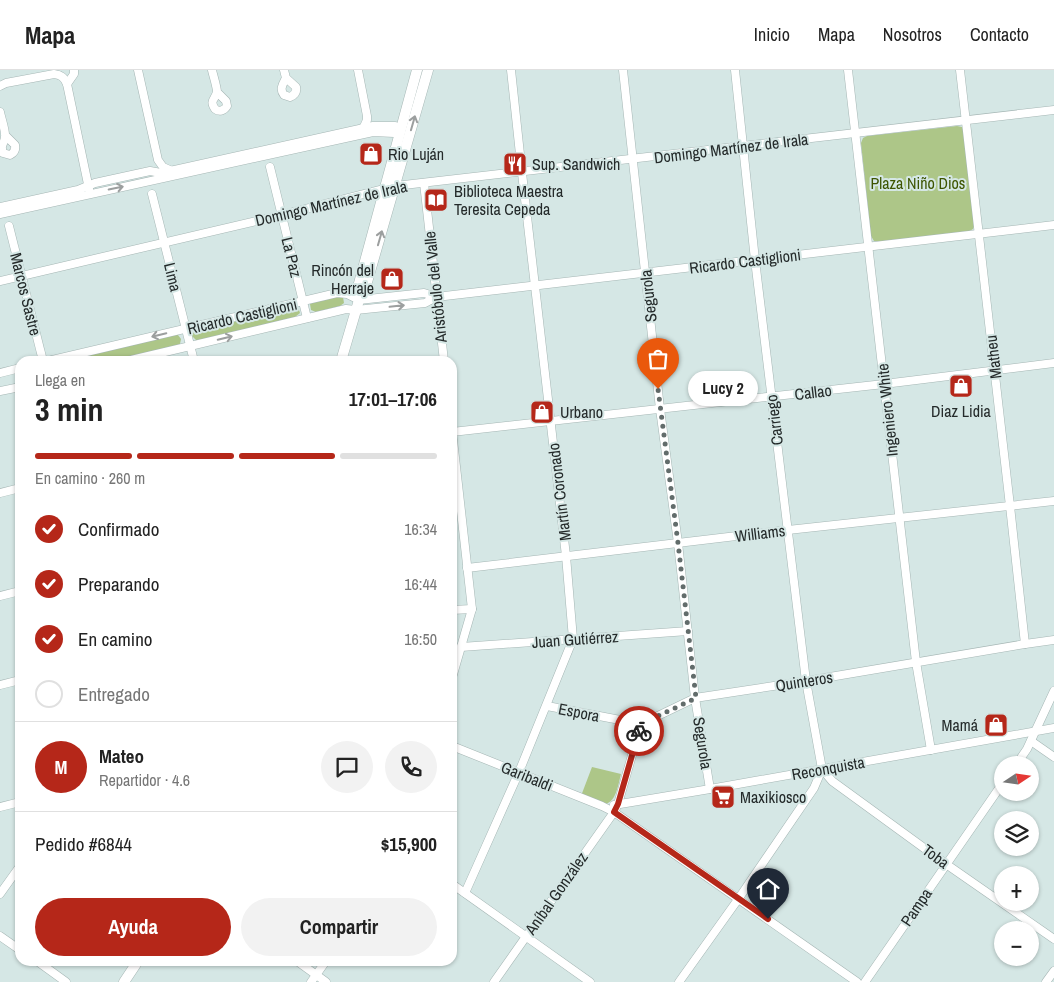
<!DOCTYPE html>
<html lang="es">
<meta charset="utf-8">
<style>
:root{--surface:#fff;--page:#f2f2f2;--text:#222;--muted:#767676;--line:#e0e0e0;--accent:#b52719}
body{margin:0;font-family:"Archivo Narrow",sans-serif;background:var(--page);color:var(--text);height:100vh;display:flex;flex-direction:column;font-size:19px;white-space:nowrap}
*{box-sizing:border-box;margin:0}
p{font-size:16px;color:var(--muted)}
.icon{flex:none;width:28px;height:28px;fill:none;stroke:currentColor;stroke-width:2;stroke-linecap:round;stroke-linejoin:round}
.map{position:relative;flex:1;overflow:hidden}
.drawer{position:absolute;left:15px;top:286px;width:442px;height:610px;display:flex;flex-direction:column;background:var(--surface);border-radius:15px;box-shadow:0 1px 4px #0004}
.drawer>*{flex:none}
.needle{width:32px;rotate:77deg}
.controls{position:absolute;left:994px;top:686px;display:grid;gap:10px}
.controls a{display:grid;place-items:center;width:45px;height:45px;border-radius:50%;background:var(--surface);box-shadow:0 1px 4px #0004;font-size:25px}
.pin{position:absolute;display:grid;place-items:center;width:42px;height:42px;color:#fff;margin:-51px -21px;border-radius:50% 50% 50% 0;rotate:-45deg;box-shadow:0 0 5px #0007}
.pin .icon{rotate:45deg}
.courier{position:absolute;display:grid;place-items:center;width:50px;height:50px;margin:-25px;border:4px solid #b52719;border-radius:50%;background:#fff;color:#222;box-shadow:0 1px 6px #0007}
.bubble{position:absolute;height:35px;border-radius:18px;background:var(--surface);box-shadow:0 1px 4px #0004;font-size:16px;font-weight:800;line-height:35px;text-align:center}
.head em{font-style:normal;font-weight:800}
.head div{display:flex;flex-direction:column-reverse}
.head{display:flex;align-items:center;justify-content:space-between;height:85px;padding:0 20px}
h1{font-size:32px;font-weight:800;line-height:38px}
.bar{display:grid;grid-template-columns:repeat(4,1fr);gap:8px 5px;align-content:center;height:60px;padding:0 20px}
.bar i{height:6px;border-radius:4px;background:var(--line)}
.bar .active{background:var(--accent)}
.bar p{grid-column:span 4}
.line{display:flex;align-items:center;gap:12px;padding:0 20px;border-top:1px solid var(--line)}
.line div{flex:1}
.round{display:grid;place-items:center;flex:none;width:52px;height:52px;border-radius:26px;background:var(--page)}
ol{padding:0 20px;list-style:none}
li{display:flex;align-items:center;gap:15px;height:55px}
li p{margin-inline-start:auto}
li .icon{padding:5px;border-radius:50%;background:var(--accent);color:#fff;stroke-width:4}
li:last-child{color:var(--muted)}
li i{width:28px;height:28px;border:2px solid var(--line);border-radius:50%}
.primary-button{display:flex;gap:10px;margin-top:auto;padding:10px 20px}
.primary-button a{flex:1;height:58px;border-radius:30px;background:var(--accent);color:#fff;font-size:20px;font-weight:800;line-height:58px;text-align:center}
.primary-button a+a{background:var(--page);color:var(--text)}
header{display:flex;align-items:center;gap:30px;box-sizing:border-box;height:70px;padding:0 25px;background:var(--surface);border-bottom:1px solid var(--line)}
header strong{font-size:24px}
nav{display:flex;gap:28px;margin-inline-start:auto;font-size:18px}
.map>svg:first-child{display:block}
.park{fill:#adc688}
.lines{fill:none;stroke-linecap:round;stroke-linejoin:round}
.minor-casing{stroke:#a5b6b4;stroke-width:9}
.major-casing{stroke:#a5b6b4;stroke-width:11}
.minor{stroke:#fff;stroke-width:8}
.major{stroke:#fff;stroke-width:10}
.oneway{stroke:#9c9f9f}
.done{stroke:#626c6b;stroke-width:5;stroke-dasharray:0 9}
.route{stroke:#b52719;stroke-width:6}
.labels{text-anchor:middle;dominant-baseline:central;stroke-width:4;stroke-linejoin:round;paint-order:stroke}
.street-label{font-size:16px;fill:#242a2a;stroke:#d5e7e5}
.poi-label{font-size:16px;fill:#242a2a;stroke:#d5e7e5;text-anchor:start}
.park-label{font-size:16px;fill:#3d5401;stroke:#d5e7e5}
</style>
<header>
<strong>Mapa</strong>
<nav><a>Inicio</a><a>Mapa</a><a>Nosotros</a><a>Contacto</a></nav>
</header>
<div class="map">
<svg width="1054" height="912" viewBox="0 0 1054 912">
<rect width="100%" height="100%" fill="#d5e7e5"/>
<g class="park">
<path d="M957 56 962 57 964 62 975 154 973 159 968 162 879 172 874 171 871 166 861 73 863 68 867 66Z"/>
<path d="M337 225 343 227 344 233 340 236 316 242 311 240 310 234 311 232Z"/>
<path d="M295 236 299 240 300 243 295 247 200 270H196L192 266V264L196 259Z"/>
<path d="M175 264 178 265 181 269 180 274 178 275 112 291H61Z"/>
<path d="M592 697 621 704C618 715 616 737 600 734 594 732 587 729 581 726Z"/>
</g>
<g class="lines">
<g class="minor-casing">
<g id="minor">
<path d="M138 0 158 90 163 97 172 101"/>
<path d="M212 0C213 5 217 17 217 22 215 30 209 30 215 39 219 42 224 41 227 36L226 31 217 22"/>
<path d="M284 0 286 8 296 17C297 22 295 25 290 27L284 25C279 19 283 14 286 8"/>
<path d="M358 0 367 46V50L362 61"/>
<path d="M623 0 660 339 678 473 695 628 710 719"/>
<path d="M735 0 755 190 806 611 822 699 832 711 946 794 1054 869"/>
<path d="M848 0 916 592 931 680"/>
<path d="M960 0 1010 436 1025 574"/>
<path d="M67 14 74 4V0"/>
<path d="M0 16 6 13 54 4C61 5 64 7 67 14L89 119"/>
<path d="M0 42C1 48 6 61 5 67 4 75 0 74 3 83L10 85C14 83 16 80 15 75L6 66"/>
<path d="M270 97 307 248"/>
<path d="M424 113 444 291"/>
<path d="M152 124 194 291"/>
<path d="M0 137 78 120 95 113 150 101 161 103 373 56H395"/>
<path d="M0 144 373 62 394 63"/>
<path d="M9 156 43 291"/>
<path d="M0 211 282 145 395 116 1054 40"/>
<path d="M48 291 337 223 347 224 359 230 424 223 436 227"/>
<path d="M127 291 346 239 356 240 425 233 436 227 1054 155"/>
<path d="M0 303 20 298"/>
<path d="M0 321 20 317"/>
<path d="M452 361 472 539 452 608"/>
<path d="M452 362 884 314 1054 293"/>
<path d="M0 423 20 418"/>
<path d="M467 498 788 460 1054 431"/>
<path d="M0 526 20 521"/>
<path d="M452 540 472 539"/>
<path d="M461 577 688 561"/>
<path d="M0 615 20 610"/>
<path d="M547 636 641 654"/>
<path d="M1031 671 1054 687"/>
<path d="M452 676 602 736 614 742 857 912"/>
<path d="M1016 695 1027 679 1054 621"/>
<path d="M614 735 710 719 1054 658"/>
<path d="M0 737 20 732"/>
<path d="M452 814 590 912"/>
<path d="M465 823 519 702 573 569 566 486 522 103 511 0"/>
<path d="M0 824 20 796"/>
<path d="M0 866 20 880"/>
<path d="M37 891 66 912"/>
<path d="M297 891 326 912"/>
<path d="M311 912 326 891"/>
<path d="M494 912 614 742 618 734 641 654 695 628 806 611 1025 574 1054 570"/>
<path d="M679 912 739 828 814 718 822 699"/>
<path d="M865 912 1002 714"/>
<path d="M1046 912 1054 901"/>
</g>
</g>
<g class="major-casing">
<g id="major">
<path d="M359 230 358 217 417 0"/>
<path d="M341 291 359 230 365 219 428 0"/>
<path d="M124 912 138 891"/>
</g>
</g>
<use href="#minor" class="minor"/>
<use href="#major" class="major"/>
</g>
<defs><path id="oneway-shaft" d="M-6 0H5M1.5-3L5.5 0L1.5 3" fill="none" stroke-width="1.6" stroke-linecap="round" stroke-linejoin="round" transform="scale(1.25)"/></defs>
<g class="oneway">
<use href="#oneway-shaft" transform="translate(413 53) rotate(-74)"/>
<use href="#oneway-shaft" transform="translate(116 118) rotate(-12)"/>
<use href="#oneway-shaft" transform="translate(380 168) rotate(-74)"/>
<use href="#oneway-shaft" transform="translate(397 236) rotate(-6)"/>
<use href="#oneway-shaft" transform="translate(159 265) rotate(167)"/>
<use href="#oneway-shaft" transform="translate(225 268) rotate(-14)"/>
</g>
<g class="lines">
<path class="done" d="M639 661 641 654 696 628 678 473 658 319"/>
<path class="route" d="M639 661 618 734 614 742 768 849"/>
</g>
<defs>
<g id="shop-square" transform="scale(1.25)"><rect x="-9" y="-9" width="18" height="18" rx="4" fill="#b52719" stroke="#d5e7e5"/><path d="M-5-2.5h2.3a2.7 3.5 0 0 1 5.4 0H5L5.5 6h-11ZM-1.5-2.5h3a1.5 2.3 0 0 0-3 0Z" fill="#fff"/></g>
<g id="restaurant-square" transform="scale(1.25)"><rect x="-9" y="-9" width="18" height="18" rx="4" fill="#b52719" stroke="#d5e7e5"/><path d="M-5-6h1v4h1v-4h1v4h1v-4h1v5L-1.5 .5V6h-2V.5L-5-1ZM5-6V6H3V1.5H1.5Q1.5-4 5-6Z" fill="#fff"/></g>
<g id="library-square" transform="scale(1.25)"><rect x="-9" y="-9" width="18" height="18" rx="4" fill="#b52719" stroke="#d5e7e5"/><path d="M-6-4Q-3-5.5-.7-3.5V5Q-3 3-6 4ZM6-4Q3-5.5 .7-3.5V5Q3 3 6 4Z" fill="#fff"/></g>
<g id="supermarket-square" transform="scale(1.25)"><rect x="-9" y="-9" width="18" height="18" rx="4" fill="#b52719" stroke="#d5e7e5"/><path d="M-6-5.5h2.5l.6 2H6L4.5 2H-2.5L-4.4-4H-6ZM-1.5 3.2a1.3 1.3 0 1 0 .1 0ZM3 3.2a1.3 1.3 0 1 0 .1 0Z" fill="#fff"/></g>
</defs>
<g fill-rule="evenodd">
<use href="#shop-square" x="371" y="84"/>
<use href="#restaurant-square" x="515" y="94"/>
<use href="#library-square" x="436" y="130"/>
<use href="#shop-square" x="392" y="209"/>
<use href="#shop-square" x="961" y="316"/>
<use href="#shop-square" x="542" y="342"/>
<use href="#shop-square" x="996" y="655"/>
<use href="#supermarket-square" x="723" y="727"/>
</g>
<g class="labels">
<g class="street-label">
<text transform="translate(731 78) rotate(-7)">Domingo Martínez de Irala</text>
<text transform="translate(331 133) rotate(-13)">Domingo Martínez de Irala</text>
<text transform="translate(292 187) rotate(76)">La Paz</text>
<text transform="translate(745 191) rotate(-7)">Ricardo Castiglioni</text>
<text transform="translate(173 207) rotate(76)">Lima</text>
<text transform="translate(435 217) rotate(-96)">Aristóbulo del Valle</text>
<text transform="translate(26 224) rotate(76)">Marcos Sastre</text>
<text transform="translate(648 226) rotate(-96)">Segurola</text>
<text transform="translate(242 246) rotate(-13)">Ricardo Castiglioni</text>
<text transform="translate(993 287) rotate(-97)">Matheu</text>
<text transform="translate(813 322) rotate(-7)">Callao</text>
<text transform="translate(887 340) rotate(-96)">Ingeniero White</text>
<text transform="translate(774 350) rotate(-97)">Carriego</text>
<text transform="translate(559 422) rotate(-97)">Martín Coronado</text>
<text transform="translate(760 463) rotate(-7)">Williams</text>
<text transform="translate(575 569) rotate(-4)">Juan Gutiérrez</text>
<text transform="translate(804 611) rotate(-9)">Quinteros</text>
<text transform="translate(579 642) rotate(11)">Espora</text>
<text transform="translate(703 673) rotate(81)">Segurola</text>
<text transform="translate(828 698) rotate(-10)">Reconquista</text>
<text transform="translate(527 706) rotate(22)">Garibaldi</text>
<text transform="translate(936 786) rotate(36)">Toba</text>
<text transform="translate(556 823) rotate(-55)">Aníbal González</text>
<text transform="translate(916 837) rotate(-56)">Pampa</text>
</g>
<g class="poi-label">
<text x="388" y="84">Rio Luján</text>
<text x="532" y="94">Sup. Sandwich</text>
<text x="454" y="121">Biblioteca Maestra<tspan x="454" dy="18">Teresita Cepeda</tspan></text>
<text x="374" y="200" text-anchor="end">Rincón del<tspan x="374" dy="18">Herraje</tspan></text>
<text x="961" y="341" text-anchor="middle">Diaz Lidia</text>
<text x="560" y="342">Urbano</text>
<text x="978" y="655" text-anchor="end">Mamá</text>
<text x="740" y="727">Maxikiosco</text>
</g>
<g class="park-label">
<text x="918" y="113">Plaza Niño Dios</text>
</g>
</g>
</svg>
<div class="controls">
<a><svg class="needle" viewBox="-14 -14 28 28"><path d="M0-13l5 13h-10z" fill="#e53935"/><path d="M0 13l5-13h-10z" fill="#767676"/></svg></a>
<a><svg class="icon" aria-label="layers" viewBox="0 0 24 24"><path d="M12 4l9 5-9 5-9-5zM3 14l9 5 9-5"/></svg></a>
<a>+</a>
<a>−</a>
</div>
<div class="pin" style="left:658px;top:319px;background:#ea580c"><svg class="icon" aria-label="bag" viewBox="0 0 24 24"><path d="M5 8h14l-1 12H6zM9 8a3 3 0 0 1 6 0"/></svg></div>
<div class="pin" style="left:768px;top:849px;background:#1f2937"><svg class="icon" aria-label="home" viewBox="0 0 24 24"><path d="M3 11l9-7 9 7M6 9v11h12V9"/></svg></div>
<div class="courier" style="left:639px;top:661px"><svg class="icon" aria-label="bike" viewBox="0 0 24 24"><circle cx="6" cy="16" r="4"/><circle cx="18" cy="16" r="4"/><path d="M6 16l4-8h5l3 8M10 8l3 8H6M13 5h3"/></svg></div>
<div class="bubble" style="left:688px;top:301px;width:70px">Lucy 2</div>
<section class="drawer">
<div class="head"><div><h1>3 min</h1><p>Llega en</p></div><em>17:01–17:06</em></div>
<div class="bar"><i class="active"></i><i class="active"></i><i class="active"></i><i></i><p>En camino · 260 m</p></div>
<ol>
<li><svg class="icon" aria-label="check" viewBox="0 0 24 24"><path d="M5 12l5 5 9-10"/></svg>Confirmado<p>16:34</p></li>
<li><svg class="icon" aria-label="check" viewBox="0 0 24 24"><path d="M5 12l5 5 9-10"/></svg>Preparando<p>16:44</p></li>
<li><svg class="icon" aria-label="check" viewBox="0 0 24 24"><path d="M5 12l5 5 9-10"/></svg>En camino<p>16:50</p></li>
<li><i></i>Entregado</li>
</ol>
<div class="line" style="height:90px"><b class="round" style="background:var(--accent);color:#fff">M</b><div><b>Mateo</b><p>Repartidor · 4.6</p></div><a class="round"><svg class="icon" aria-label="chat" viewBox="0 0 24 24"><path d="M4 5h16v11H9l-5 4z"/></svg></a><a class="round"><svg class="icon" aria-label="phone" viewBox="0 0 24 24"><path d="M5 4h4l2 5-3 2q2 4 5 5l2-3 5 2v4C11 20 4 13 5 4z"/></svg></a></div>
<div class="line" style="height:65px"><div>Pedido #6844</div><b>$15,900</b></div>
<div class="primary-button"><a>Ayuda</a><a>Compartir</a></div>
</section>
</div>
